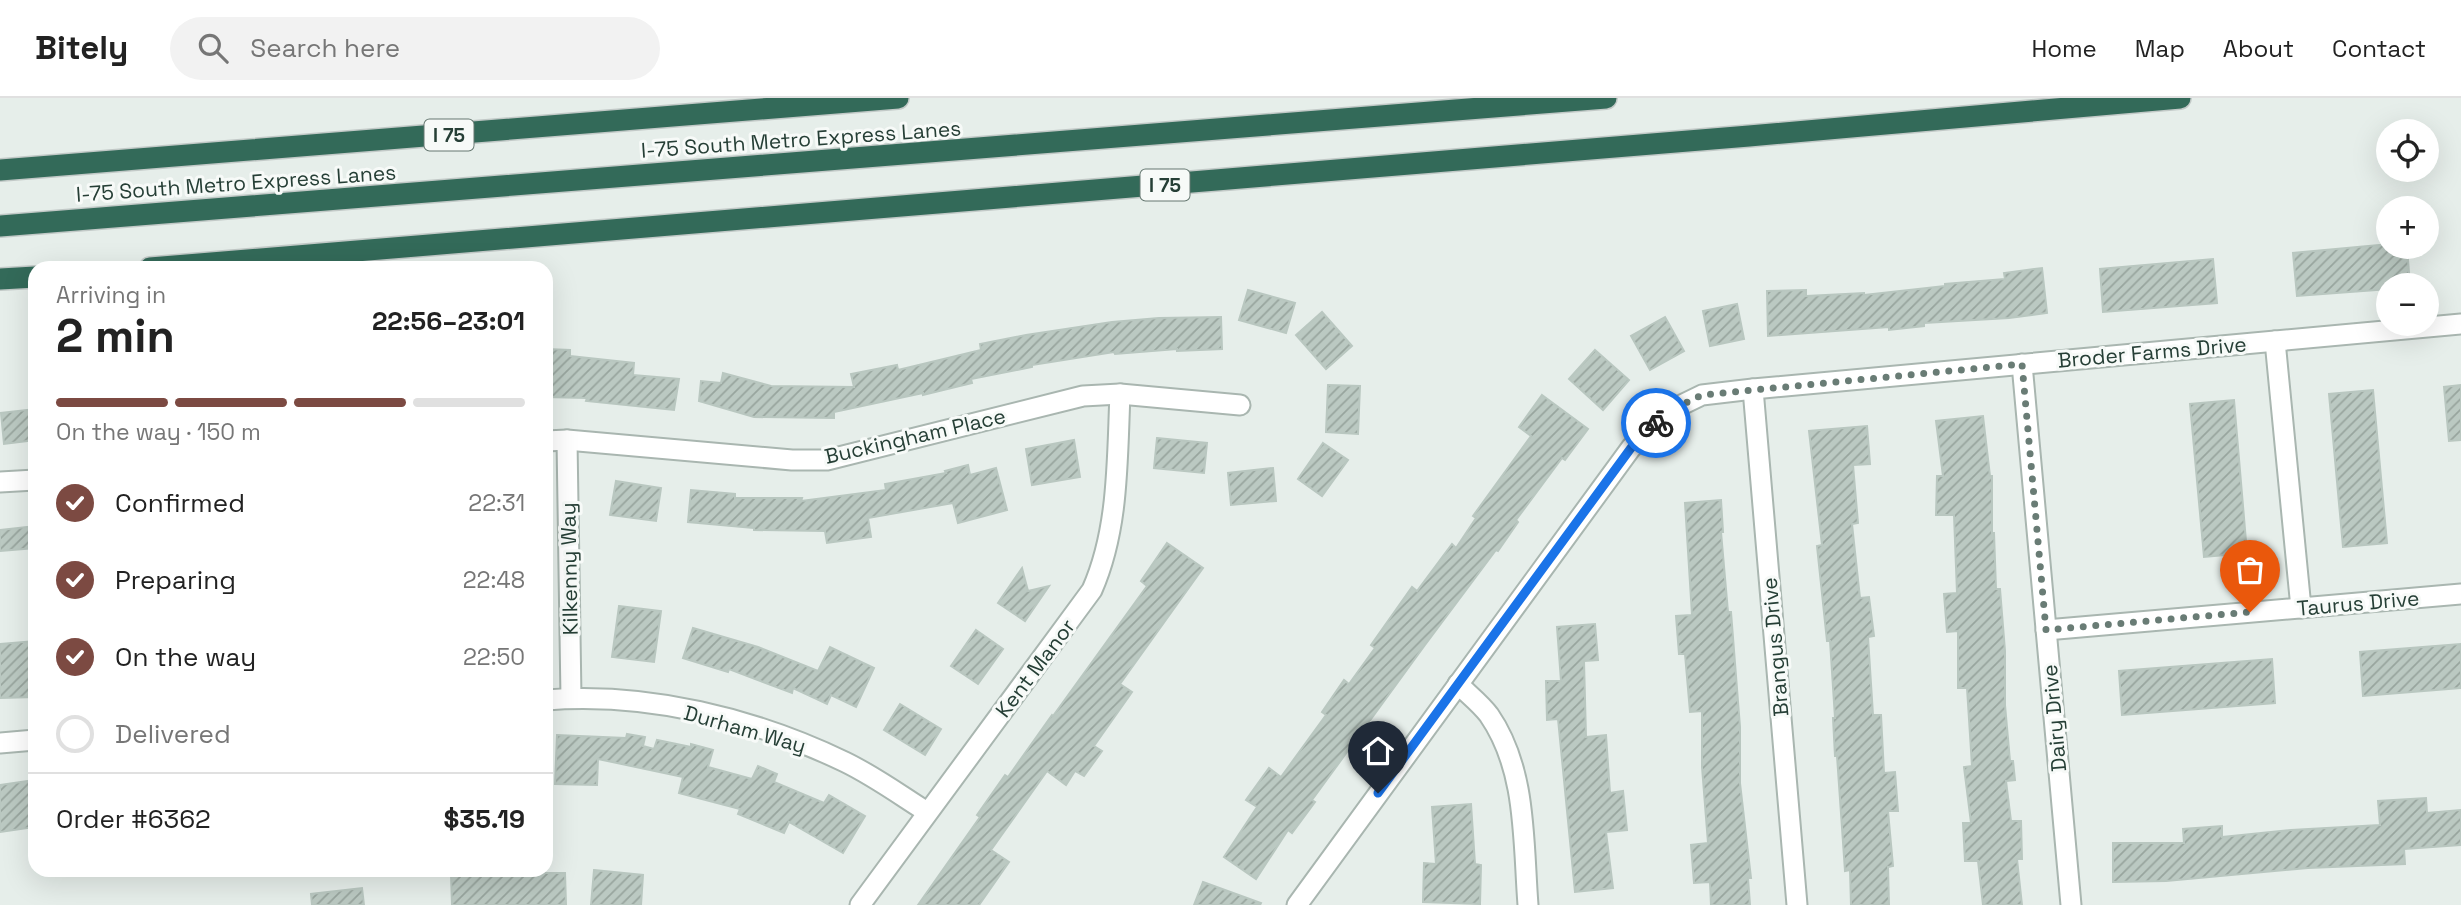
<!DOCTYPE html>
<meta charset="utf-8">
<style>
:root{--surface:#fff;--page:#f2f2f2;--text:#222;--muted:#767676;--line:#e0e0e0;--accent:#7c4a42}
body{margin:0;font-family:"Space Grotesk",sans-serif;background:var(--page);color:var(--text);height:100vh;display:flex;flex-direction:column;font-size:26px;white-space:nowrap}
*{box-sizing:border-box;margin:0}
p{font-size:23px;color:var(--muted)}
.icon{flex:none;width:38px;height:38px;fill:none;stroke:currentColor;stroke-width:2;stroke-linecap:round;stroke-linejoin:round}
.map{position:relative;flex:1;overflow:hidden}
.sheet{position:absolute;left:28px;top:163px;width:525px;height:616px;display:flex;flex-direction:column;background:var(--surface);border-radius:21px;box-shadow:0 7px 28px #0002}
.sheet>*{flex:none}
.tools{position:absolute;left:2376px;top:21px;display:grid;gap:14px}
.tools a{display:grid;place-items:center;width:63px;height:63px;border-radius:50%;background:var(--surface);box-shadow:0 7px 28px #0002;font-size:35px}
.pin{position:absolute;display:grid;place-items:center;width:60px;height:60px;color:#fff;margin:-72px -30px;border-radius:50% 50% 50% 0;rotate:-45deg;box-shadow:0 0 7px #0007}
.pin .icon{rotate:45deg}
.courier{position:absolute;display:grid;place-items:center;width:70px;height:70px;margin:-35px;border:5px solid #1a73e8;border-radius:50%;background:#fff;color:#222;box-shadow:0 2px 9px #0007}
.summary em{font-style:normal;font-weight:700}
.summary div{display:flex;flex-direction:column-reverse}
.summary{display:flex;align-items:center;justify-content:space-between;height:119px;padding:0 28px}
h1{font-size:46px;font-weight:700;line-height:52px}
.bar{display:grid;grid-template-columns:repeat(4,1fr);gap:10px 7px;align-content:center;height:84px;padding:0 28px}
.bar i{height:9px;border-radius:5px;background:var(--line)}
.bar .current{background:var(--accent)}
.bar p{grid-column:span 4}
.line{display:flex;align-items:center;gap:18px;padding:0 28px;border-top:2px solid var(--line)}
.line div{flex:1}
ol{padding:0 28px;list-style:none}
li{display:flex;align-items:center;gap:21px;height:77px}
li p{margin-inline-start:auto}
li .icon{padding:7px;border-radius:50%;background:var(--accent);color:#fff;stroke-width:4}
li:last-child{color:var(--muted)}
li i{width:38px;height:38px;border:4px solid var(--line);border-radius:50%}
header{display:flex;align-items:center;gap:42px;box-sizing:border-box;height:98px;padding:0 35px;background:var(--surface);border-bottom:2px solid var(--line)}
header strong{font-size:33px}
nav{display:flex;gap:38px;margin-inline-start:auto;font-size:24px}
.search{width:490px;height:63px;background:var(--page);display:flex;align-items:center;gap:18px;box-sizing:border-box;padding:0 24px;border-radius:38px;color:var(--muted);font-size:26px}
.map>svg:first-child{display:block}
.building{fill:url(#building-hatch);stroke:#b9c7c0;stroke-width:2}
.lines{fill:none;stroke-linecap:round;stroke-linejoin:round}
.minor-casing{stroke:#a9b6b0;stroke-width:23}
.motorway-casing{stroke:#c2c9c7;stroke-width:24}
.minor{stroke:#fff;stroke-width:19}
.motorway{stroke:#336a59;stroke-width:21}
.done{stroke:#697c75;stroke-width:7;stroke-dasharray:0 12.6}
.route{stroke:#1a73e8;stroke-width:9}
.labels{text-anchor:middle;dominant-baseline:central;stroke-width:6;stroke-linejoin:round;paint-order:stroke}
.shield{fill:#f7faf8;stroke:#657770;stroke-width:2}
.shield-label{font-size:19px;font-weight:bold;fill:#263f36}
.street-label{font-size:21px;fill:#263f36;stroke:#f7faf8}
</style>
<header>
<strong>Bitely</strong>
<div class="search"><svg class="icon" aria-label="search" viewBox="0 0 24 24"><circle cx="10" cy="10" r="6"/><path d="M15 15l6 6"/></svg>Search here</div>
<nav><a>Home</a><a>Map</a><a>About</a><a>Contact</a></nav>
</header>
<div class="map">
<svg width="2461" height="807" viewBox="0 0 2461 807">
<defs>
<pattern id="building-hatch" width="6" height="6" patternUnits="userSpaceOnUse" patternTransform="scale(1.75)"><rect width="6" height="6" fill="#bbc9c2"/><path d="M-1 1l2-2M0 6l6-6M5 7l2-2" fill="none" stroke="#98a59e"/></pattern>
</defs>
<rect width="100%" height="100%" fill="#e6eeea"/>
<g class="building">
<path d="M2389 146V149H2407L2410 187H2389V191L2297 198 2293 155Z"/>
<path d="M2213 161 2217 205 2103 214 2100 171Z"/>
<path d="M2042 170 2047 215 2009 220 1924 225V228L1889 232V229L1768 238 1767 193 1806 192V198L1864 195V197L1945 188V186L2005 181 2004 175Z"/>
<path d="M1248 192 1295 205 1286 235 1239 222Z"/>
<path d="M1737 206 1744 241 1710 248 1703 213Z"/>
<path d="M1322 214 1352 248 1326 271 1296 237Z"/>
<path d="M1221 219 1222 251 1177 253V251L1115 256 1114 254 1032 267V269L971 281 972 285 923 297V295L834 314V320L754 319 699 303 701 283 721 285 723 275 771 288 854 289 851 276 897 267 898 272 981 252 980 246 1026 237 1112 224 1159 220Z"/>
<path d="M1665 219 1684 253 1650 272 1631 238Z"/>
<path d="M546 251 570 252V258L634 265 633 277 679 281 674 312 586 303 587 300 546 299Z"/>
<path d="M1595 252 1629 282 1603 312 1569 281Z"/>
<path d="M1328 287 1360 288 1358 336 1326 334Z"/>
<path d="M2461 287V342L2449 343 2444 289Z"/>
<path d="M2373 292 2387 445 2343 449 2329 296Z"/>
<path d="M1542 297 1588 331 1565 362 1562 360 1516 422 1518 424 1498 453 1496 452 1425 547 1312 702 1315 704 1292 735 1288 732 1256 781 1224 759 1257 709 1246 702 1269 670 1281 679 1326 617 1322 614 1344 582 1349 586 1375 550 1371 547 1412 489 1417 493 1452 446 1456 450 1476 420 1473 418 1531 338 1519 329Z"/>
<path d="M2234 302 2247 455 2204 459 2190 306Z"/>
<path d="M35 311V342L4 346 1 315Z"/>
<path d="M1983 318 1990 378H1992V435H1994L1996 491H2000L2005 553V607L2010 663H2013L2015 682 2006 683 2011 723H2021L2022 761H2017L2022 807H1983L1978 763H1965L1963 725H1971L1964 669 1972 668 1967 590H1958V533L1947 534 1944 496 1957 495 1954 417H1936L1937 378H1943L1936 323Z"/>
<path d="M1867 328 1870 366 1853 367 1858 425 1852 426 1860 500 1869 499 1874 538 1868 539 1873 617H1881L1884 675 1895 674 1898 713H1888L1893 768 1888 769 1889 807H1851L1850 772 1845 773 1837 658H1835L1833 620H1835L1830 543H1827L1817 448 1822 447 1809 333Z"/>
<path d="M1157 340 1207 345 1204 375 1154 370Z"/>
<path d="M1074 342 1080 379 1032 387 1026 351Z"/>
<path d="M1323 345 1348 362 1322 398 1298 381Z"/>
<path d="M968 367 970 377 996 370 1007 412 958 425 953 405 868 420 871 439 827 445 825 433 754 432V430L688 424 691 392 735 396V400H802L801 403 886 392 885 386 946 375 945 373Z"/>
<path d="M1273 370 1276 403 1231 407 1228 375Z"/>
<path d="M616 383 661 390 656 423 610 417Z"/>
<path d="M1721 402 1723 434H1721L1728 514H1731L1740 629V685L1751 780H1748L1750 807H1711L1710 784 1694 785 1691 747 1708 745 1702 669V613L1690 614 1685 556H1679L1676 518 1692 517 1685 405Z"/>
<path d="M35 428V450L0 453V432Z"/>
<path d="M1167 445 1203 470 1120 586 1132 594 1094 648 1102 653 1084 678 1075 673 1066 687 1047 673 991 752 1009 764 979 807H918L980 719 977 717 1005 677 1008 679 1052 617 1053 618 1147 488 1141 483Z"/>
<path d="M1022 470 1028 493 1049 488 1025 523 998 505Z"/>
<path d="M619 508 661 513 654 564 612 559Z"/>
<path d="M1595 526 1598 562 1584 563 1586 639 1606 637 1610 695 1623 693 1627 732 1606 734 1613 790 1575 794 1558 621 1547 622 1546 583H1561L1557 529Z"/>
<path d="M693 530 758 549 818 573 830 549 874 570 856 609 831 597 827 606 793 590 792 595 729 571 728 574 683 560Z"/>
<path d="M976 532 1003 551 978 586 951 568Z"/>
<path d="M35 543V599L0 600V546Z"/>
<path d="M2461 546V590L2363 598 2360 554Z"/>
<path d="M2272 561 2275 605 2122 617 2119 573Z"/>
<path d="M900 606 941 631 925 657 884 632Z"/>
<path d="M627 636 645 639 643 648 654 651 657 642 691 649V646L713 652 708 669 752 681 758 668 777 676 774 684 824 705 829 697 865 718 843 755 789 724 784 735 738 716 740 711 679 695 683 679 598 661 597 687 555 686 557 637 626 640Z"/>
<path d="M35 682V729L0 734V687Z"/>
<path d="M2426 700 2427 715 2461 712V747L2404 751 2405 766 2308 770 2166 783 2113 784V745H2184L2183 731 2222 728V739L2291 732 2380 727 2378 703Z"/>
<path d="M1471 706 1475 766 1481 767 1480 806 1423 804 1424 765 1436 766 1432 709Z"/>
<path d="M594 772 643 777 641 807H591Z"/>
<path d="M501 775H565L566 807H452L451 777Z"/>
<path d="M1203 784 1261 805 1260 807H1194Z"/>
<path d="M362 790 364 807H312L311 796Z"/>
</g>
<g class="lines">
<g class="minor-casing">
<g id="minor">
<path d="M2275 243 2301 510"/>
<path d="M2022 266 2071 807"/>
<path d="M1753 291 1797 807"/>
<path d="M567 342 571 600"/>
<path d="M546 343 567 342 792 362H827L1083 298 1120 296 1240 307"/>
<path d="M0 384 35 382"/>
<path d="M2046 532 2461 496"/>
<path d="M1458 586C1468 596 1481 606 1489 617 1527 672 1523 743 1528 807"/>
<path d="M546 602C647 594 754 620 845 664 874 678 900 697 927 714"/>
<path d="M0 645 35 642"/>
<path d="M860 807 1092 492C1119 431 1117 362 1120 296"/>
<path d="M1297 807 1631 350 1667 314 1702 297 1753 291 2461 226"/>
</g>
</g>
<g class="motorway-casing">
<g id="motorway">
<path d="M0 72 898 0"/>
<path d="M0 128 1606 0"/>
<path d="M150 170 1749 38 2180 0"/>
<path d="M0 181 35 179"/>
</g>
</g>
<use href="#minor" class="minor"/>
<use href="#motorway" class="motorway"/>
</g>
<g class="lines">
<path class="done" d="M1656 325 1667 314 1702 297 2022 266 2046 532 2250 514"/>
<path class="route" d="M1378 695 1631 350 1656 325"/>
</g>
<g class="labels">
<g class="shield">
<rect x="424.5" y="21.5" width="49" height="31" rx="5"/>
<rect x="1140.5" y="71.5" width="49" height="31" rx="5"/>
</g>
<g class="shield-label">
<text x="449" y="37">I 75</text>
<text x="1165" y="87">I 75</text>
</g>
<g class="street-label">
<text transform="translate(801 41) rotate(-4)">I-75 South Metro Express Lanes</text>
<text transform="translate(236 85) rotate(-4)">I-75 South Metro Express Lanes</text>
<text transform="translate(2152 254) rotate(-5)">Broder Farms Drive</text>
<text transform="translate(915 338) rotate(-13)">Buckingham Place</text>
<text transform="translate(569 471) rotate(-91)">Kilkenny Way</text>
<text transform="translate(2358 505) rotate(-5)">Taurus Drive</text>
<text transform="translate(1775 549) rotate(-95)">Brangus Drive</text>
<text transform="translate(1035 570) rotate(-53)">Kent Manor</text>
<text transform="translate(2054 620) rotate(-95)">Dairy Drive</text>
<text transform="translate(745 631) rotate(16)">Durham Way</text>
</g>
</g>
</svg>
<div class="tools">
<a><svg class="icon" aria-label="locate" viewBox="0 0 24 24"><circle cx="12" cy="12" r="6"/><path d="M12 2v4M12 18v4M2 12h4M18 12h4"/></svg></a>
<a>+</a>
<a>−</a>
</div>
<div class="pin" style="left:2250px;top:514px;background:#ea580c"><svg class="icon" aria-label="bag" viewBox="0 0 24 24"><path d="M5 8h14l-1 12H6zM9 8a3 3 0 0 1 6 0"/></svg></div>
<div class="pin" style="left:1378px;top:695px;background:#1f2937"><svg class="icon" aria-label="home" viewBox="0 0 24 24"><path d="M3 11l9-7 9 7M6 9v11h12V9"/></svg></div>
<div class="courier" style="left:1656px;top:325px"><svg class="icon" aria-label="bike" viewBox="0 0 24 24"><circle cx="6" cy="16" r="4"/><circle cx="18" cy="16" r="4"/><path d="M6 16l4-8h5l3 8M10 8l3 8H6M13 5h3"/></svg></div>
<section class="sheet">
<div class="summary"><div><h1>2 min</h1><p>Arriving in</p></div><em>22:56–23:01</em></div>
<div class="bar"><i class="current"></i><i class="current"></i><i class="current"></i><i></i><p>On the way · 150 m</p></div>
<ol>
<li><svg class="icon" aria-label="check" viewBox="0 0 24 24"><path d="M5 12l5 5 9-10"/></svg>Confirmed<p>22:31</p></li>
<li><svg class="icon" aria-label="check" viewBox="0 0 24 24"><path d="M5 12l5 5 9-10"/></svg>Preparing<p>22:48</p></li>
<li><svg class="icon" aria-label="check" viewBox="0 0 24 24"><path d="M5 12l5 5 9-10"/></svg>On the way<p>22:50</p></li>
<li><i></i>Delivered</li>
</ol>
<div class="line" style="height:91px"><div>Order #6362</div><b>$35.19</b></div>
</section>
</div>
